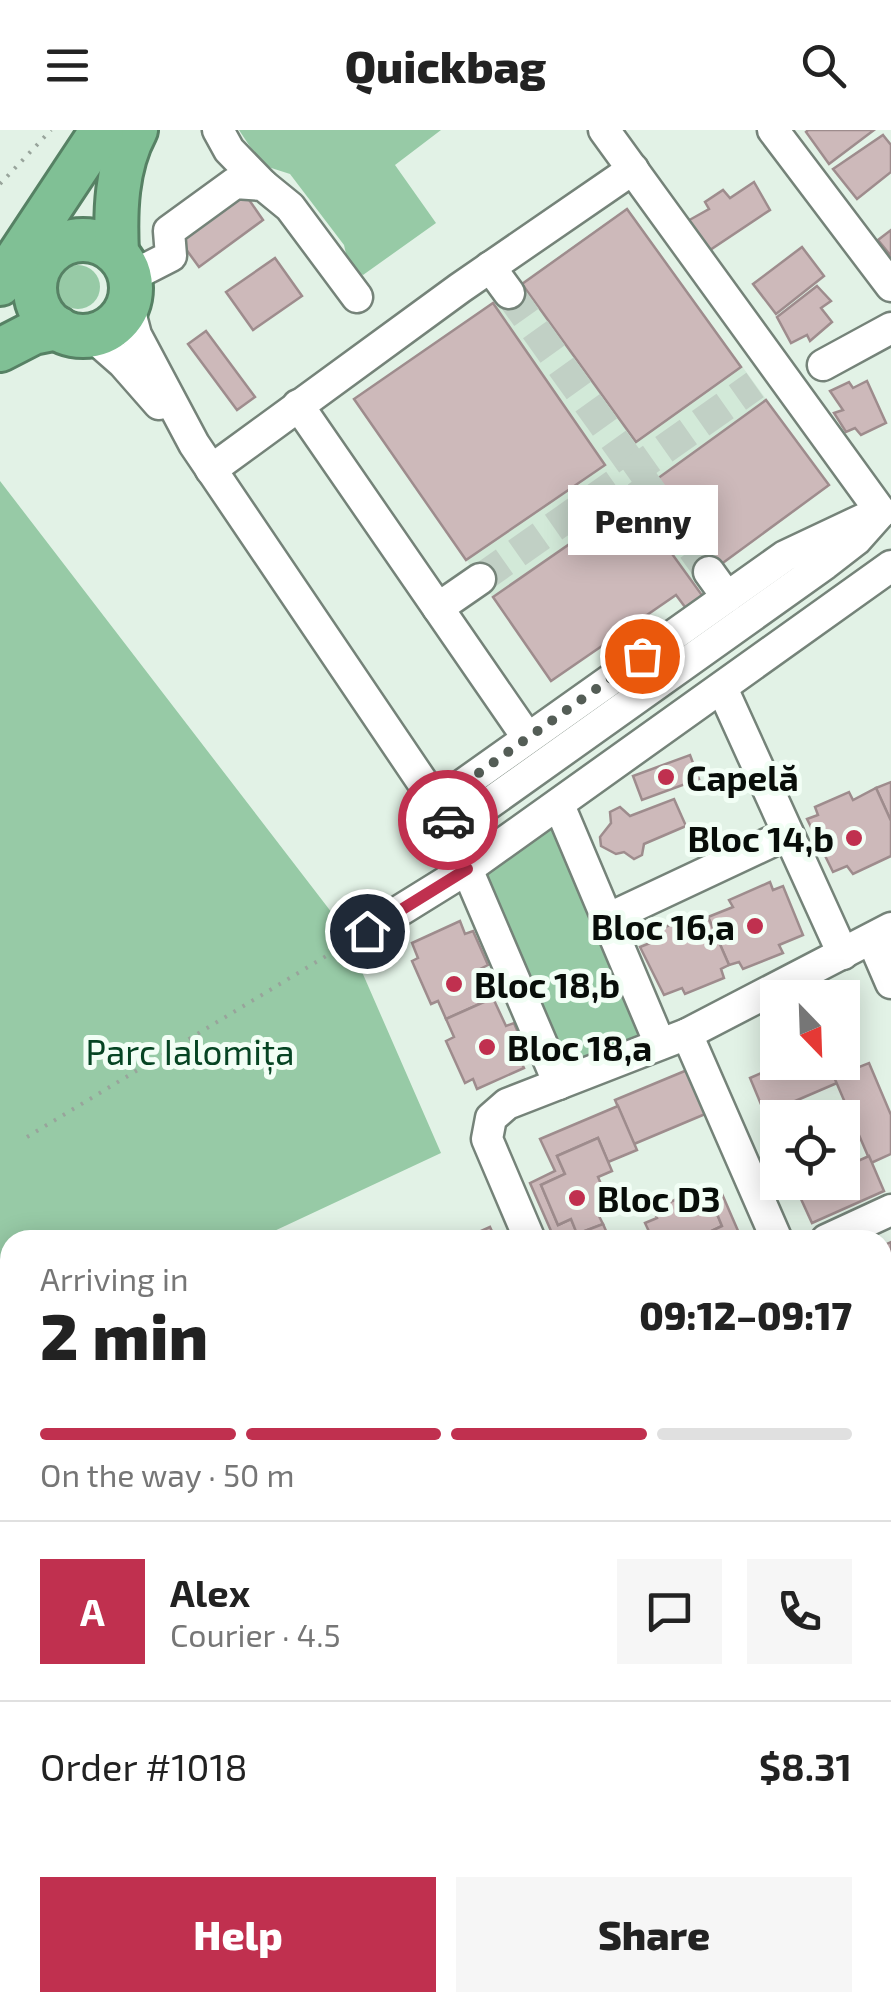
<!DOCTYPE html>
<meta charset="utf-8">
<style>
:root{--surface:#fff;--page:#f6f6f6;--text:#222;--muted:#767676;--line:#e0e0e0;--accent:#c0304f}
body{margin:0;font-family:"Exo 2",sans-serif;background:var(--page);color:var(--text);height:100vh;display:flex;flex-direction:column;font-size:38px;white-space:nowrap}
*{box-sizing:border-box;margin:0}
p{font-size:32px;color:var(--muted)}
.icon{flex:none;width:55px;height:55px;fill:none;stroke:currentColor;stroke-width:2;stroke-linecap:round;stroke-linejoin:round}
.map{position:relative;flex:1;overflow:hidden}
.panel{position:absolute;left:0px;top:1100px;width:892px;height:782px;display:flex;flex-direction:column;background:var(--surface);border-radius:30px 30px 0 0;box-shadow:0 5px 25px #0003}
.panel>*{flex:none}
.needle{width:65px;rotate:157deg}
.buttons{position:absolute;left:760px;top:850px;display:grid;gap:20px}
.buttons a{display:grid;place-items:center;width:100px;height:100px;border-radius:0px;background:var(--surface);box-shadow:0 5px 25px #0003;font-size:50px}
.pin{position:absolute;display:grid;place-items:center;width:85px;height:85px;color:#fff;margin:-42px;border:5px solid #fff;border-radius:50%;box-shadow:0 2px 10px #0007}
.courier{position:absolute;display:grid;place-items:center;width:100px;height:100px;margin:-50px;border:8px solid #c0304f;border-radius:50%;background:#fff;color:#222;box-shadow:0 2px 12px #0007}
.bubble{position:absolute;height:70px;border-radius:0px;background:var(--surface);box-shadow:0 5px 25px #0003;font-size:32px;font-weight:800;line-height:70px;text-align:center}
.summary em{font-style:normal;font-weight:800}
.summary div{display:flex;flex-direction:column-reverse}
.summary{display:flex;align-items:center;justify-content:space-between;height:170px;padding:0 40px}
h1{font-size:65px;font-weight:800;line-height:75px}
.bar{display:grid;grid-template-columns:repeat(4,1fr);gap:15px 10px;align-content:center;height:120px;padding:0 40px}
.bar i{height:12px;border-radius:8px;background:var(--line)}
.bar .selected{background:var(--accent)}
.bar p{grid-column:span 4}
.line{display:flex;align-items:center;gap:25px;padding:0 40px;border-top:2px solid var(--line)}
.line div{flex:1}
.round{display:grid;place-items:center;flex:none;width:105px;height:105px;border-radius:0px;background:var(--page)}
.cta{display:flex;gap:20px;margin-top:auto;padding:20px 40px}
.cta a{flex:1;height:115px;border-radius:0px;background:var(--accent);color:#fff;font-size:40px;font-weight:800;line-height:115px;text-align:center}
.cta a+a{background:var(--page);color:var(--text)}
header{display:flex;justify-content:space-between;align-items:center;height:130px;padding:0 40px;background:var(--surface);font-size:45px;font-weight:800}
.map>svg:first-child{display:block}
.built{fill:#d2e9d8}
.green{fill:#97caa6}
.building{fill:#cdb9ba;stroke:#9e8c8d;stroke-width:2.5}
.lines{fill:none;stroke-linecap:round;stroke-linejoin:round}
.minor-tunnel{stroke:#c1d0c5;stroke-width:30;stroke-dasharray:30 15;stroke-linecap:butt}
.minor-casing{stroke:#758379;stroke-width:35}
.major-casing{stroke:#568164;stroke-width:42}
.highway-casing{stroke:#568164;stroke-width:48}
.path{stroke:#98a49b;stroke-width:4;stroke-dasharray:2.5 8;stroke-linecap:butt}
.minor{stroke:#fff;stroke-width:30}
.major{stroke:#b3d9bf;stroke-width:38}
.highway{stroke:#80c095;stroke-width:42}
.done{stroke:#545d56;stroke-width:10;stroke-dasharray:0 18}
.route{stroke:#c0304f;stroke-width:12}
.poi-dot{fill:#c0304f;stroke:#f2fef5;stroke-width:4}
.labels{text-anchor:middle;dominant-baseline:central;stroke-width:10;stroke-linejoin:round;paint-order:stroke}
.poi-label{font-size:35px;font-weight:bold;fill:#080d09;stroke:#f2fef5;text-anchor:start}
.park-label{font-size:35px;fill:#064423;stroke:#f2fef5}
</style>
<header><svg class="icon" aria-label="menu" viewBox="0 0 24 24"><path d="M4 6h16M4 12h16M4 18h16"/></svg>Quickbag<svg class="icon" aria-label="search" viewBox="0 0 24 24"><circle cx="10" cy="10" r="6"/><path d="M15 15l6 6"/></svg></header>
<div class="map">
<svg width="891" height="1882" viewBox="0 0 891 1882">
<rect width="100%" height="100%" fill="#e2f2e6"/>
<path class="built" d="M627 79 829 355 694 453 688 480 676 466 551 551 354 269Z"/>
<g class="green">
<path d="M239 0H441L395 35 436 93 363 145 349 137 344 115 290 44 262 35Z"/>
<circle cx="78" cy="157" r="22"/>
<path d="M0 351 342 796 441 1023 255 1110H10V1601L0 1605Z"/>
<path d="M559 675 660 914 559 954 467 739Z"/>
</g>
<g class="building">
<path d="M808 0H874L829 34 806 2Z"/>
<path d="M883 5 891 15V42L857 69 833 39Z"/>
<path d="M754 52 770 80 707 122 684 93 709 79 705 72 723 60 730 68Z"/>
<path d="M245 64 263 90 199 137 180 111Z"/>
<path d="M627 79 741 237 636 312 522 154Z"/>
<path d="M891 100V126L878 110Z"/>
<path d="M802 117 824 146 776 184 753 154Z"/>
<path d="M275 128 302 166 253 200 226 162Z"/>
<path d="M817 156 831 171 821 178 832 192 810 211 807 205 791 213 777 187Z"/>
<path d="M493 173 605 335 466 430 354 269Z"/>
<path d="M206 201 255 267 237 280 188 214Z"/>
<path d="M867 251 886 293 861 305 855 298 846 302 834 283 843 280 830 261 849 252 853 258Z"/>
<path d="M766 270 829 355 720 435 657 349Z"/>
<path d="M633 370 704 468 688 481 676 465 551 551 493 467Z"/>
<path d="M690 625 699 649 642 670 633 646Z"/>
<path d="M891 652V691L876 658Z"/>
<path d="M876 658 891 691V726L853 744 847 736 833 742 807 689 818 685 815 677 849 662 853 670Z"/>
<path d="M674 669 686 696 644 714 642 725 634 729 624 722 616 724 601 716 600 707 611 693 610 682 620 677 630 686Z"/>
<path d="M770 752 773 760 783 756 803 805 779 815 783 823 743 839 739 832 729 835 708 787 733 777 729 770Z"/>
<path d="M708 787 729 835 721 839 724 848 685 864 682 858 664 865 640 817 650 813 646 805 682 790 685 797Z"/>
<path d="M460 791 465 804 473 801 488 835 480 839 493 868 446 889 438 871 431 874 412 831 418 828 412 813Z"/>
<path d="M493 868 506 896 514 893 527 924 519 927 524 938 477 959 473 949 465 953 446 911 454 907 446 889Z"/>
<path d="M786 932H828L837 953 765 984 750 948Z"/>
<path d="M869 933 891 985V1024L871 1033 834 947Z"/>
<path d="M692 938 710 982 634 1014 615 970Z"/>
<path d="M618 976 637 1020 608 1032 598 1008 557 1026 565 1044 541 1055 558 1095 571 1089 580 1110H555L530 1053 555 1041 540 1009Z"/>
<path d="M598 1008 612 1041 598 1047 612 1080 599 1086 603 1094 577 1104 571 1089 558 1095 541 1055 565 1044 557 1026Z"/>
<path d="M869 1026 884 1061 812 1093 796 1058 809 1052H842V1038Z"/>
<path d="M706 1057 722 1096 707 1103 710 1110H649L652 1108 645 1093 657 1088 653 1079Z"/>
<path d="M719 1057 742 1110H710L707 1103 722 1096 708 1062Z"/>
<path d="M603 1094 610 1110H580L577 1104Z"/>
<path d="M490 1097 496 1110H461Z"/>
<path d="M891 1112V1159L882 1162V1116Z"/>
<path d="M891 1316V1374L882 1378V1320Z"/>
<path d="M891 1374V1396L882 1399V1378Z"/>
<path d="M0 1518 10 1540V1581L0 1585Z"/>
<path d="M891 1528V1569L882 1573V1532Z"/>
<path d="M891 1569V1625L884 1628 882 1573Z"/>
<path d="M10 1679V1706L0 1710V1683Z"/>
<path d="M10 1706V1778L0 1782V1710Z"/>
<path d="M882 1785 891 1805V1841L882 1844Z"/>
<path d="M108 1872H176L154 1882H85Z"/>
<path d="M176 1872H234L238 1882H154Z"/>
<path d="M234 1872H293L294 1875 278 1882H238Z"/>
<path d="M293 1872H348L324 1882H297Z"/>
<path d="M416 1872H478L482 1882H421Z"/>
<path d="M597 1872H659L656 1882H594Z"/>
</g>
<g class="lines">
<g class="minor-tunnel">
<path d="M509 163 709 442"/>
<path d="M480 449 755 255"/>
</g>
<g class="minor-casing">
<g id="minor">
<path d="M218 0 229 20 263 55"/>
<path d="M604 0 881 382"/>
<path d="M773 0 891 156"/>
<path d="M490 137 509 163"/>
<path d="M130 147 171 126 169 101 235 53 263 55 290 77 357 167"/>
<path d="M128 174 136 205 194 314 448 690V719L467 739 559 954"/>
<path d="M91 205 123 233 159 274"/>
<path d="M823 235 891 198"/>
<path d="M298 275 527 607"/>
<path d="M211 340 460 158 633 39"/>
<path d="M709 442 727 467"/>
<path d="M438 478 480 449"/>
<path d="M722 558 843 824"/>
<path d="M437 673C454 685 465 683 484 677L825 434 856 410 881 382"/>
<path d="M437 673 785 426 870 386"/>
<path d="M559 675 660 914"/>
<path d="M607 789 788 704"/>
<path d="M367 801 467 739 891 436"/>
<path d="M872 809 891 853"/>
<path d="M687 904 777 1110"/>
<path d="M530 1110 487 1009 491 988 507 974 687 904 891 798"/>
<path d="M826 1110 891 1080"/>
<path d="M882 1184 891 1181"/>
<path d="M0 1625 10 1621"/>
<path d="M882 1692 891 1689"/>
<path d="M821 1872 843 1882"/>
<path d="M565 1882 568 1872"/>
<path d="M735 1882 738 1872"/>
</g>
</g>
<g class="major-casing">
<g id="major">
<path d="M882 1478 891 1475"/>
<path d="M0 1863 10 1858"/>
</g>
</g>
<g class="highway-casing">
<g id="highway">
<circle cx="83" cy="158" r="48"/>
<path d="M117 123C115 82 116 37 136 0"/>
<path d="M0 154 102 0"/>
<path d="M0 220 33 203 58 198"/>
</g>
</g>
<g class="path">
<path d="M0 54 51 0"/>
<path d="M27 1007 346 814"/>
<path d="M882 1419 891 1416"/>
<path d="M0 1796 10 1792"/>
<path d="M36 1882 58 1872"/>
</g>
<use href="#minor" class="minor"/>
<use href="#major" class="major"/>
<use href="#highway" class="highway"/>
</g>
<g class="lines">
<path class="done" d="M448 690 437 673 642 526"/>
<path class="route" d="M367 801 467 739 448 718V690"/>
</g>
<g class="poi-dot">
<circle cx="666" cy="647" r="10"/>
<circle cx="854" cy="708" r="10"/>
<circle cx="755" cy="796" r="10"/>
<circle cx="454" cy="854" r="10"/>
<circle cx="487" cy="917" r="10"/>
<circle cx="577" cy="1068" r="10"/>
</g>
<g class="labels">
<g class="poi-label">
<text x="686" y="647">Capelă</text>
<text x="834" y="708" text-anchor="end">Bloc 14,b</text>
<text x="735" y="796" text-anchor="end">Bloc 16,a</text>
<text x="474" y="854">Bloc 18,b</text>
<text x="507" y="917">Bloc 18,a</text>
<text x="597" y="1068">Bloc D3</text>
</g>
<g class="park-label">
<text x="190" y="921">Parc Ialomița</text>
</g>
</g>
</svg>
<div class="buttons">
<a><svg class="needle" viewBox="-14 -14 28 28"><path d="M0-13l5 13h-10z" fill="#e53935"/><path d="M0 13l5-13h-10z" fill="#767676"/></svg></a>
<a><svg class="icon" aria-label="locate" viewBox="0 0 24 24"><circle cx="12" cy="12" r="6"/><path d="M12 2v4M12 18v4M2 12h4M18 12h4"/></svg></a>
</div>
<div class="pin" style="left:642px;top:526px;background:#ea580c"><svg class="icon" aria-label="bag" viewBox="0 0 24 24"><path d="M5 8h14l-1 12H6zM9 8a3 3 0 0 1 6 0"/></svg></div>
<div class="pin" style="left:367px;top:801px;background:#1f2937"><svg class="icon" aria-label="home" viewBox="0 0 24 24"><path d="M3 11l9-7 9 7M6 9v11h12V9"/></svg></div>
<div class="courier" style="left:448px;top:690px"><svg class="icon" aria-label="car" viewBox="0 0 24 24"><path d="M5 17H2v-5l4-1 3-4h7l3 4 3 1v5h-3M9 17h6M6 11h13"/><circle cx="7" cy="17" r="2"/><circle cx="17" cy="17" r="2"/></svg></div>
<div class="bubble" style="left:568px;top:355px;width:150px">Penny</div>
<section class="panel">
<div class="summary"><div><h1>2 min</h1><p>Arriving in</p></div><em>09:12–09:17</em></div>
<div class="bar"><i class="selected"></i><i class="selected"></i><i class="selected"></i><i></i><p>On the way · 50 m</p></div>
<div class="line" style="height:180px"><b class="round" style="background:var(--accent);color:#fff">A</b><div><b>Alex</b><p>Courier · 4.5</p></div><a class="round"><svg class="icon" aria-label="chat" viewBox="0 0 24 24"><path d="M4 5h16v11H9l-5 4z"/></svg></a><a class="round"><svg class="icon" aria-label="phone" viewBox="0 0 24 24"><path d="M5 4h4l2 5-3 2q2 4 5 5l2-3 5 2v4C11 20 4 13 5 4z"/></svg></a></div>
<div class="line" style="height:130px"><div>Order #1018</div><b>$8.31</b></div>
<div class="cta"><a>Help</a><a>Share</a></div>
</section>
</div>
